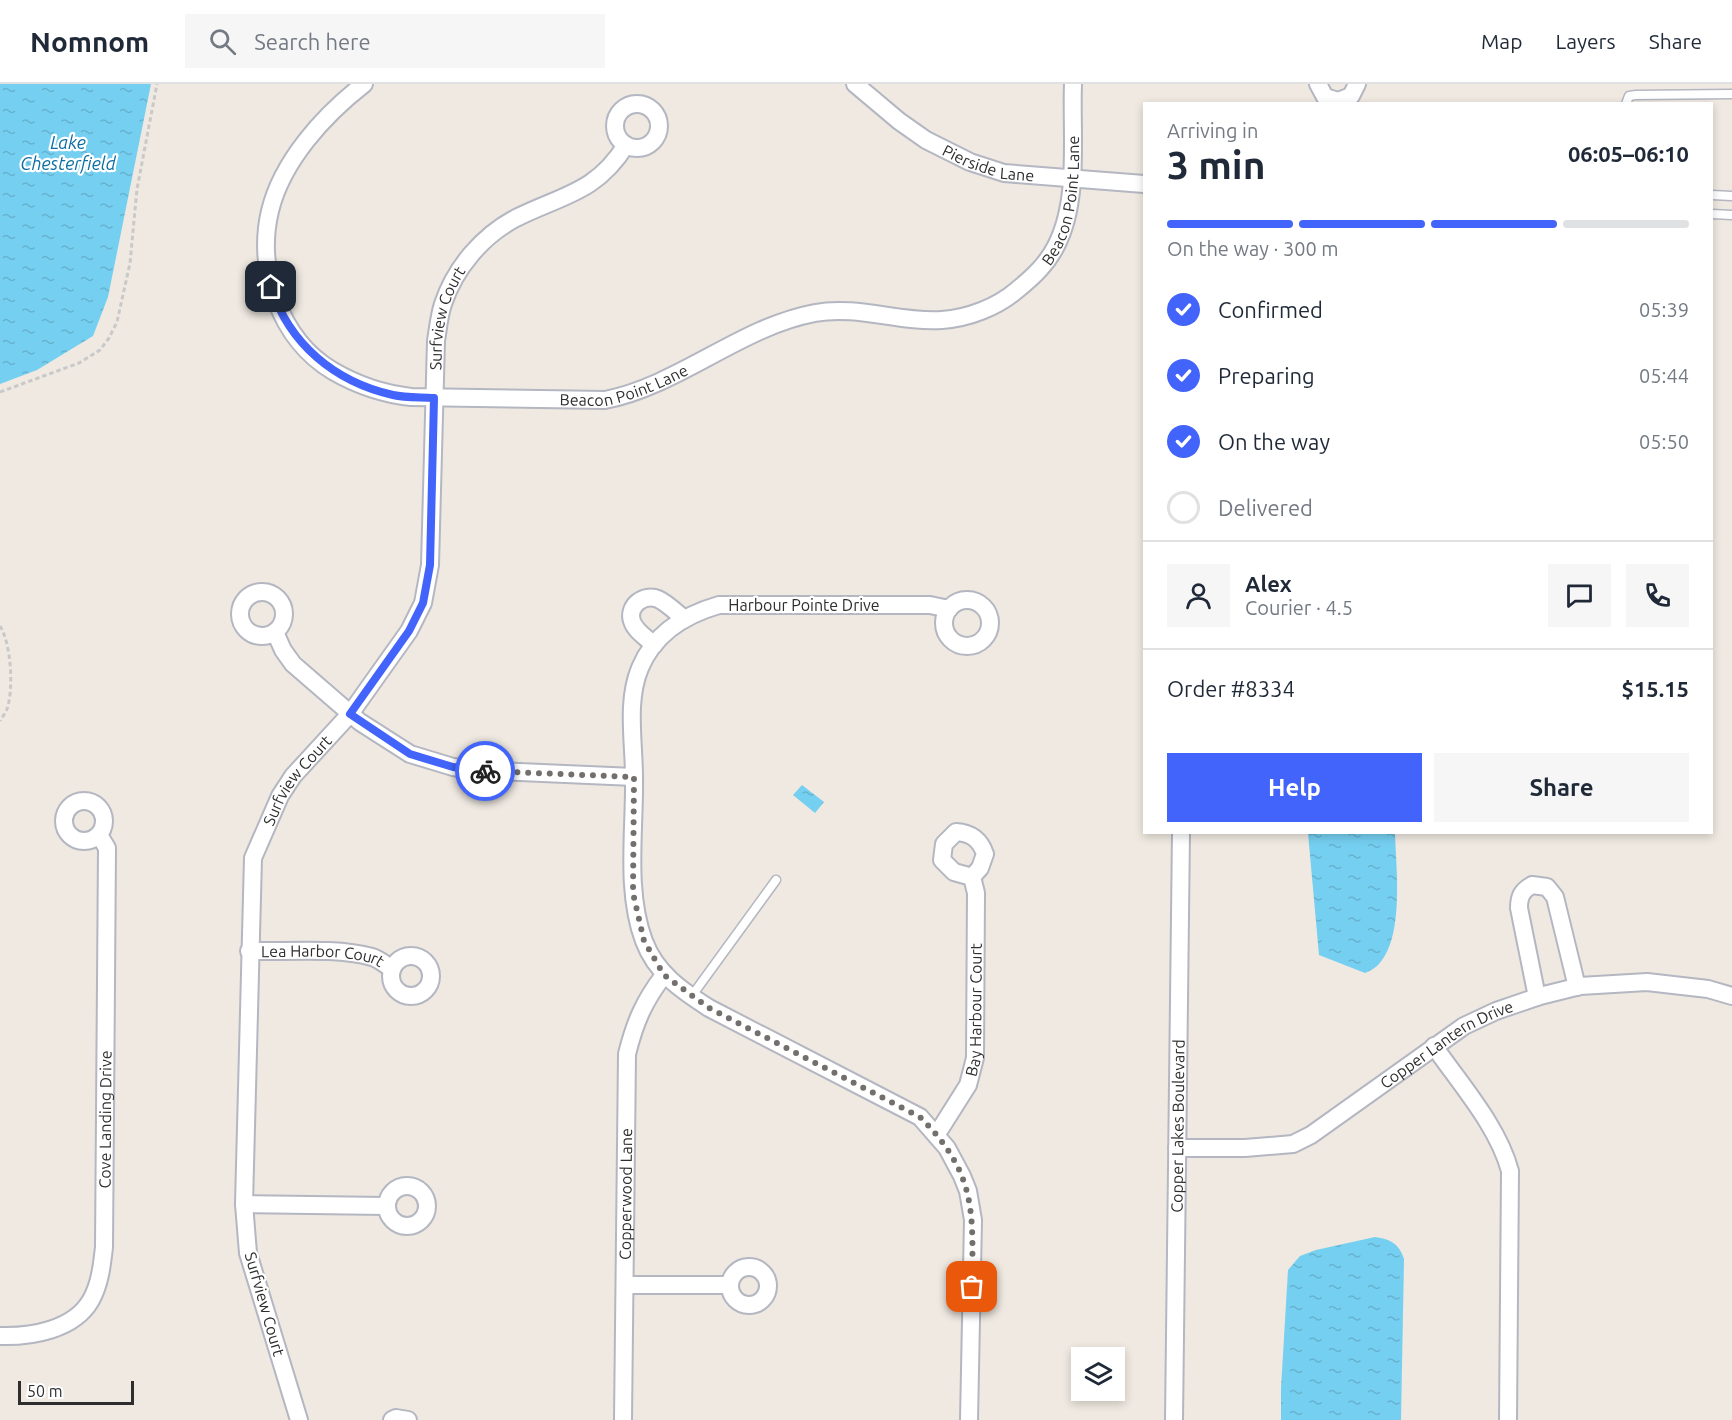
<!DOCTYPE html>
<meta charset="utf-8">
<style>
:root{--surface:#fff;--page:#f6f6f7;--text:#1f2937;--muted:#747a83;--line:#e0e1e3;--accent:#4264fb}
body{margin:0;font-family:Ubuntu,sans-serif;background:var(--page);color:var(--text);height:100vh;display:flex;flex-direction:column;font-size:22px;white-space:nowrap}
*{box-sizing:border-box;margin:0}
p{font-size:20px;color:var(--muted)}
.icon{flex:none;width:33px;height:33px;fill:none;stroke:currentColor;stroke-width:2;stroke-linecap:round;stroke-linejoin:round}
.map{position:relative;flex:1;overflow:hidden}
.panel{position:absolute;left:1143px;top:18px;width:570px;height:732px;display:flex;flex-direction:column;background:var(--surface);border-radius:0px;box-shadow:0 3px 9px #0003}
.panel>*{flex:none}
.buttons{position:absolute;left:1071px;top:1263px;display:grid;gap:12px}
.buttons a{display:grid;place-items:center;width:54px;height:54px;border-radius:0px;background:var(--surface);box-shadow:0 3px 9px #0003;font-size:30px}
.scale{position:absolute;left:18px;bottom:15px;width:116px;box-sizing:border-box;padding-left:6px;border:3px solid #2e2e2e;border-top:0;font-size:16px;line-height:21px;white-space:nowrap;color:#2e2e2e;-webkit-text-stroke:4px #fff;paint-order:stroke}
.pin{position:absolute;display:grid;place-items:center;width:51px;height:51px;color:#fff;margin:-26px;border-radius:12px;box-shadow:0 3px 9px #0006}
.courier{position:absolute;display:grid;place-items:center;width:60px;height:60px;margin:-30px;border:4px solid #4264fb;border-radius:50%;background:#fff;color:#222;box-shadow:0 2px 8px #0007}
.headline em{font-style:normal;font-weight:700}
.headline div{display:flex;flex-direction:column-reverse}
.headline{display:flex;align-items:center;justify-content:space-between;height:102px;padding:0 24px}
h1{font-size:39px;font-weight:700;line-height:45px}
.bar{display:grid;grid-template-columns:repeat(4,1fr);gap:9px 6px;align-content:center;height:72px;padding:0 24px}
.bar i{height:8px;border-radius:4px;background:var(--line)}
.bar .active{background:var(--accent)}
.bar p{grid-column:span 4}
.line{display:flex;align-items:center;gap:15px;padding:0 24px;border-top:2px solid var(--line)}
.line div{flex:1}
.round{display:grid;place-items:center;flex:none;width:63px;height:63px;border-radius:0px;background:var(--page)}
ol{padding:0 24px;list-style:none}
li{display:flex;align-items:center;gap:18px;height:66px}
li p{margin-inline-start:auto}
li .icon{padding:6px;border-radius:50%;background:var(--accent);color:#fff;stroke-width:4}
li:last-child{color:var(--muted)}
li i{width:33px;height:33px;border:3px solid var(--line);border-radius:50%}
.cta{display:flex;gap:12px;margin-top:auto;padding:12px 24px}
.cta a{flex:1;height:69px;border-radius:0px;background:var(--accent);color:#fff;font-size:24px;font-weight:700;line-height:69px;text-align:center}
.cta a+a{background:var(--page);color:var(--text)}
header{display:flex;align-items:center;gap:36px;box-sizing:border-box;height:84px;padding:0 30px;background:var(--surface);border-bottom:2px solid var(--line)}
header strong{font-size:28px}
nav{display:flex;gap:33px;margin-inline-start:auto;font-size:21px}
.search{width:420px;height:54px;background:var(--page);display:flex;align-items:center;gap:15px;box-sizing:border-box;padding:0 21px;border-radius:0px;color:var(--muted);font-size:22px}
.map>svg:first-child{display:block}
.water{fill:url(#water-ripples)}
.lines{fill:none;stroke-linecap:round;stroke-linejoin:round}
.service-casing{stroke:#b4b7c1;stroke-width:11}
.minor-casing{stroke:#b4b7c1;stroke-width:20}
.path{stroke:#c9c9c9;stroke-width:3;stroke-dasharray:4.5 3;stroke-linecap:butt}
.service{stroke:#fff;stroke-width:8}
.minor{stroke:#fff;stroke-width:16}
.done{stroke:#726f6d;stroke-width:6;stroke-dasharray:0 10.8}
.route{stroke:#4264fb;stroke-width:8}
.labels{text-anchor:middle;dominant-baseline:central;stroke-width:4.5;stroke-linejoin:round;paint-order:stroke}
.street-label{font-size:16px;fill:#2e2e2e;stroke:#fff}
.water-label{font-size:18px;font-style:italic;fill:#0d6fa3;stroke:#fff}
</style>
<header>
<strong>Nomnom</strong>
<div class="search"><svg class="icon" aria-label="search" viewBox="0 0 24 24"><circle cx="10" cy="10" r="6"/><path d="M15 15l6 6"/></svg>Search here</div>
<nav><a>Map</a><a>Layers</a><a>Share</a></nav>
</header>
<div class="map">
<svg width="1732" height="1336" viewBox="0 0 1732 1336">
<defs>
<pattern id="water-ripples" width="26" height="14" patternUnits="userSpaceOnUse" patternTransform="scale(1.5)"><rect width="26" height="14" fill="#75cff0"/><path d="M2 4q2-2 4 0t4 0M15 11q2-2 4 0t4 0" fill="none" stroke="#66b2ce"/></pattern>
</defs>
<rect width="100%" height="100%" fill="#efe9e1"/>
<g class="water">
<path d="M0 0H151L108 213 93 252 37 286 0 300Z"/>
<path d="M802 701 824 718 815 729 793 711Z"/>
<path d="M1308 749H1395C1396 784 1405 856 1377 882 1374 885 1369 887 1365 889L1319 871Z"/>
<path d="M1375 1153C1391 1155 1399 1160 1404 1175L1401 1336H1281V1304L1288 1186 1300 1172 1316 1166Z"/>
</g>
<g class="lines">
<g class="service-casing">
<g id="service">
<path d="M1626 20 1629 12 1636 11 1732 10"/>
<path d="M1712 111 1732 112"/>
<path d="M1712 130 1732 131"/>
<path d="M691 913 776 796"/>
</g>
</g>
<g class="minor-casing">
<g id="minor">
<path id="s1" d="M364 0C324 31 282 77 270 127 256 185 280 256 333 287 357 301 384 310 411 313L605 316C680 301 740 243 815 229 858 221 900 239 942 236 969 234 997 223 1017 206 1033 193 1047 180 1056 162 1080 116 1071 51 1073 0"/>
<path id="s2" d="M855 0 899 37 926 56 970 78 1004 89 1144 100"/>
<path d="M1318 0 1325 13 1338 17 1351 12 1357 0"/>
<circle cx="637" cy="42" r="22"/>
<circle cx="262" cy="530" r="22"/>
<circle cx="967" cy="539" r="23"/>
<path d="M949 525 930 521H719C684 531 654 550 640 584 626 617 634 658 634 693 635 745 625 807 644 857 656 889 681 906 709 924L920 1033 947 1064 962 1092 968 1107 973 1136 969 1336"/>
<path d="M275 548 283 566 293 580 360 638 410 670 453 683 473 686 634 693"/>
<path d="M654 561C647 554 635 547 632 537 627 522 644 509 658 515 667 519 676 528 684 535"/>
<circle cx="84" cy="737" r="20"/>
<path id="s3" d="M249 867C288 868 335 863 372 873 379 875 386 881 392 885"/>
<circle cx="411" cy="892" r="20"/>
<path d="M1537 913 1519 824C1519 812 1522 807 1532 801L1547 803 1555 813 1577 903"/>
<path d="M1434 962C1460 1000 1498 1042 1510 1087L1508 1336"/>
<path id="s4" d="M937 1050 968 1001 975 974 976 809 972 793 980 784 985 770C980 755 971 749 956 748L944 760 942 776 954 788 972 793"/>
<path id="s5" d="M1177 1064H1245L1293 1060 1311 1051 1464 942 1496 927 1540 912 1580 902 1647 898 1708 905 1732 912"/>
<circle cx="407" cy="1122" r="20"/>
<path d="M244 1120 386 1122"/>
<circle cx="749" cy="1202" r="19"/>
<path d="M625 1201H730"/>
<path id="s6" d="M0 1252C31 1253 74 1246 91 1216 100 1200 102 1181 104 1163L107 764 99 751"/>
<path id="s7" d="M299 1336 248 1169 244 1120 253 774 280 712 293 692 350 630 409 547 423 519 430 481 436 257C438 245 439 232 443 220 455 184 482 152 516 134 562 111 596 109 626 61"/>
<path d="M392 1336 396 1334 408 1336"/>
<path id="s8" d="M623 1336 627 970C635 938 644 917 664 891"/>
<path id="s9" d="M1174 1336 1181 748"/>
</g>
</g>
<g class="path">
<path d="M0 308 79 279 100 266 109 254 117 238 130 179 137 105 157 0"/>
<path d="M0 542C11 559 14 605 7 625 6 629 2 633 0 637"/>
</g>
<use href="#service" class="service"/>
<use href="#minor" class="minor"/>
</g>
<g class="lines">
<path class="done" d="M485 687 634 693 633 809 644 857 664 891 709 924 920 1033C977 1090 973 1128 972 1203"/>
<path class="route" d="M271 203C289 260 335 298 393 311 406 314 421 313 434 314L430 481 423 519 409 547 350 630 410 670 453 683 485 687"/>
</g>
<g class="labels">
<g class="street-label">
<text stroke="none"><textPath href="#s2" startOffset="158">Pierside Lane</textPath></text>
<text stroke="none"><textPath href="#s1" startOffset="1164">Beacon Point Lane</textPath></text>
<text stroke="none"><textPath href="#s7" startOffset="1166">Surfview Court</textPath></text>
<text stroke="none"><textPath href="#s1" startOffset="642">Beacon Point Lane</textPath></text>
<text x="804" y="521">Harbour Pointe Drive</text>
<text stroke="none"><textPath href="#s7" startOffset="660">Surfview Court</textPath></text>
<text stroke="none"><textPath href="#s3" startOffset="74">Lea Harbor Court</textPath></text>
<text stroke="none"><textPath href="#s4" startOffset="134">Bay Harbour Court</textPath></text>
<text stroke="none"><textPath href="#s5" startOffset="300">Copper Lantern Drive</textPath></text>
<text stroke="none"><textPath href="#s6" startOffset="285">Cove Landing Drive</textPath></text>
<text stroke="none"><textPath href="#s9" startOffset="294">Copper Lakes Boulevard</textPath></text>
<text stroke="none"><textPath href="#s8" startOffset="226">Copperwood Lane</textPath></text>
<text transform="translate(265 1220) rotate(74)">Surfview Court</text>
</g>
<g class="water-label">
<text x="68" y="58">Lake<tspan x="68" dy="21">Chesterfield</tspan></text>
</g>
</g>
</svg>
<div class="buttons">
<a><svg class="icon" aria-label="layers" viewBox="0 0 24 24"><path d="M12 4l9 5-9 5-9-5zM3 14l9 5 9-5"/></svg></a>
</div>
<div class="scale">50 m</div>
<div class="pin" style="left:972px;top:1203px;background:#ea580c"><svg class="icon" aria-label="bag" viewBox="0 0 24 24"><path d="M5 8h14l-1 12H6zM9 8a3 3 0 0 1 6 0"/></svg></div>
<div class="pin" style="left:271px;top:203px;background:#1f2937"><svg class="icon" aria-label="home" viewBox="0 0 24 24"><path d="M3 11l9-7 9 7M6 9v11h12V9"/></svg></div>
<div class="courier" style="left:485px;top:687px"><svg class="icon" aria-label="bike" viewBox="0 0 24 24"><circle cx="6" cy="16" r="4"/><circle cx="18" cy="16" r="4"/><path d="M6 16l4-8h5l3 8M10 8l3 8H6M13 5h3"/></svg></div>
<section class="panel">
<div class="headline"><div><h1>3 min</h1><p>Arriving in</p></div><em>06:05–06:10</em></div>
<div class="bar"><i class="active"></i><i class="active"></i><i class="active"></i><i></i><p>On the way · 300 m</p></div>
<ol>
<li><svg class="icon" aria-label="check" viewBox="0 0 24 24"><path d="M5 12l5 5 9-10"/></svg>Confirmed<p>05:39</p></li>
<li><svg class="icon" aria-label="check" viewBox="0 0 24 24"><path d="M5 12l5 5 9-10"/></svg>Preparing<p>05:44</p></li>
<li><svg class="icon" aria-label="check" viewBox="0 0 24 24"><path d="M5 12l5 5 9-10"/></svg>On the way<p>05:50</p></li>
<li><i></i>Delivered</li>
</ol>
<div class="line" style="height:108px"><a class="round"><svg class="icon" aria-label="person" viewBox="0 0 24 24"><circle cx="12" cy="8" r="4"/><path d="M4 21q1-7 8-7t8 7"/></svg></a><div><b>Alex</b><p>Courier · 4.5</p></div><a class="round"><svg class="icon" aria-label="chat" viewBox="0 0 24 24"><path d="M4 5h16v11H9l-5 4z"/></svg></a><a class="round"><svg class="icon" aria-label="phone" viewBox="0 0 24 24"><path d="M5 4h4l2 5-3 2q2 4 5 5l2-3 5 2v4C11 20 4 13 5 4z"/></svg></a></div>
<div class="line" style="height:78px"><div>Order #8334</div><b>$15.15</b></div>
<div class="cta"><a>Help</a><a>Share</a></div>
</section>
</div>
